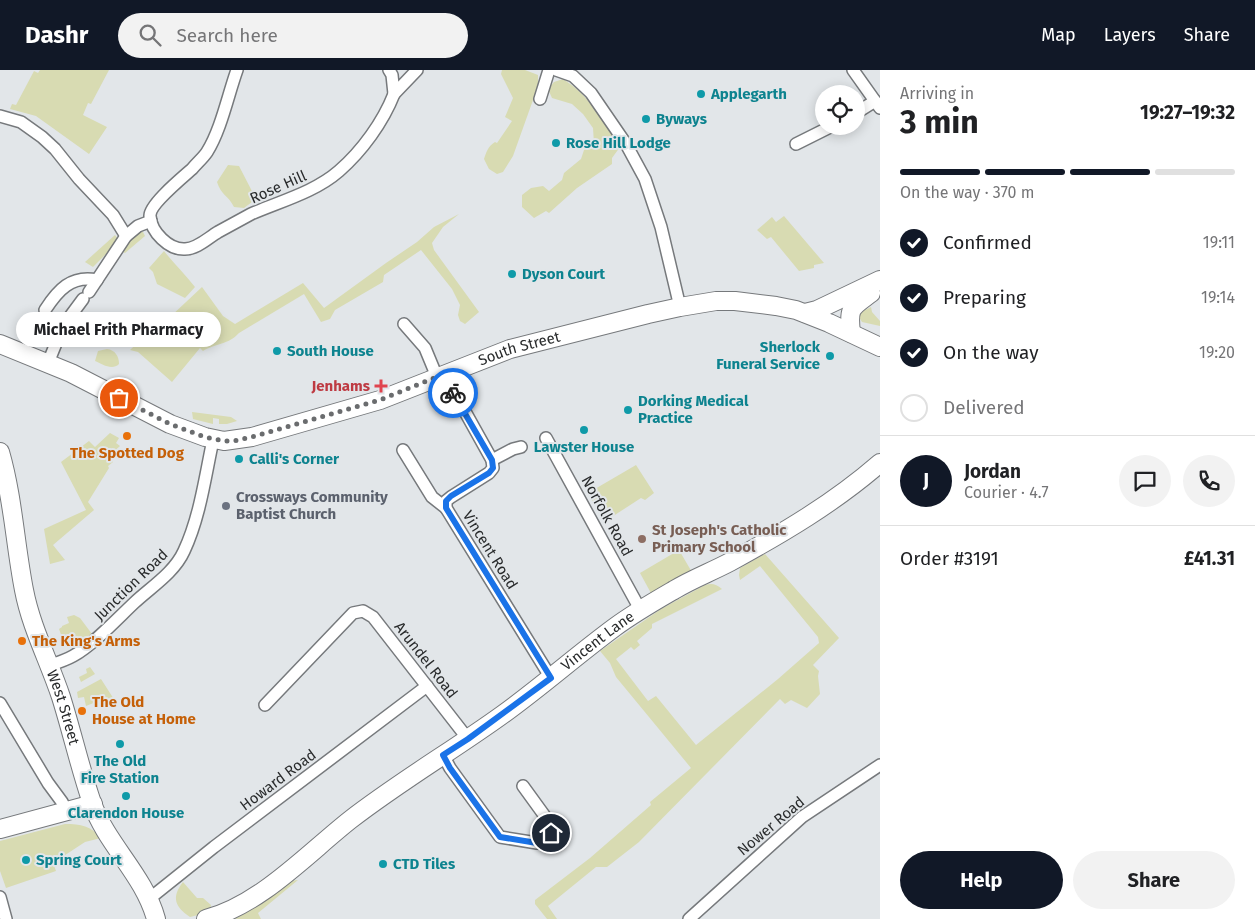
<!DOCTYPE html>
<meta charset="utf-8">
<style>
:root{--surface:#fff;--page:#f2f2f2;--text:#202124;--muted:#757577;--line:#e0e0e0;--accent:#111827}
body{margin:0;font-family:"Fira Sans",sans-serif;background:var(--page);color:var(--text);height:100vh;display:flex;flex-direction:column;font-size:19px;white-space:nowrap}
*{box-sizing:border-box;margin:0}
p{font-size:16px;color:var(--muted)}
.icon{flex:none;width:28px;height:28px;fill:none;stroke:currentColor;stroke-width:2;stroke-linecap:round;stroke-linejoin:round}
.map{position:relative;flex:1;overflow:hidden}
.panel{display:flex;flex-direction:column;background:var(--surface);width:375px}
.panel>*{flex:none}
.buttons{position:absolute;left:815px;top:15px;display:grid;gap:10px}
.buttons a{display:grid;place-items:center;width:50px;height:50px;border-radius:50%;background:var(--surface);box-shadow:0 2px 12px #0003;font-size:25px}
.pin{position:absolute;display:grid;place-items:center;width:42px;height:42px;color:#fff;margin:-21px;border:2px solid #fff;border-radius:50%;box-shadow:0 1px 5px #0007}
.courier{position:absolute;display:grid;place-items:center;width:50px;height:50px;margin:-25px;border:4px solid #1a73e8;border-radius:50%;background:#fff;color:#222;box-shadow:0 1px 6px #0007}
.bubble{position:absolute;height:35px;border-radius:18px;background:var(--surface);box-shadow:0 2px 12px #0003;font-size:16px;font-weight:700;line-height:35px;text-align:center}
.overview em{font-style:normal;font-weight:700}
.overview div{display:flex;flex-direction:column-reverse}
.overview{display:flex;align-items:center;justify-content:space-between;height:85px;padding:0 20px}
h1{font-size:32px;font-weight:700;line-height:38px}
.bar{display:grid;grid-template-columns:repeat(4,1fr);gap:8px 5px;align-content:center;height:60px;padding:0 20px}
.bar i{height:6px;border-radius:4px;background:var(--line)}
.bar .on{background:var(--accent)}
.bar p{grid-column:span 4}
.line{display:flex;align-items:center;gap:12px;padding:0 20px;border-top:1px solid var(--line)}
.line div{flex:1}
.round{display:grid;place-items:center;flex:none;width:52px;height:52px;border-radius:26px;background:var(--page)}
ol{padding:0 20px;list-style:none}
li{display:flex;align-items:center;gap:15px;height:55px}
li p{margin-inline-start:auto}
li .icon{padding:5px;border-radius:50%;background:var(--accent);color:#fff;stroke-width:4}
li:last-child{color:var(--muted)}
li i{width:28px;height:28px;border:2px solid var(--line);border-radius:50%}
.primary-button{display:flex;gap:10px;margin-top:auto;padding:10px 20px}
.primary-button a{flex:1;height:58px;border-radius:30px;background:var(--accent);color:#fff;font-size:20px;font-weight:700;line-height:58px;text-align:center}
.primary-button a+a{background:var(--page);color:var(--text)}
header{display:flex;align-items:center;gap:30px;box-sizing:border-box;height:70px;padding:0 25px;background:var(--accent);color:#fff}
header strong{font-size:24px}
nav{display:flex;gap:28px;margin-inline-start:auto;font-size:18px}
.search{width:350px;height:45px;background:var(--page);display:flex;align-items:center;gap:12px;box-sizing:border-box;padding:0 18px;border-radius:28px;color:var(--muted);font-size:19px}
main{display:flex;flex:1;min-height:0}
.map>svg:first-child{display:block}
.green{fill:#d8dbb2}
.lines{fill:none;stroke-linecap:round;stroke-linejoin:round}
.street-casing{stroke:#76797c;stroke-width:14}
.primary-casing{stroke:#76797c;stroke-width:20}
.street{stroke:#fff;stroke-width:11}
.primary{stroke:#fff;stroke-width:18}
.done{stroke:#6a6c6e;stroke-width:5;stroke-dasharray:0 9}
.route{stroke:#1a73e8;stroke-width:6}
.culture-dot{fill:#0f9aa8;stroke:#e2e6e9;stroke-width:2}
.health-dot{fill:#e0444e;stroke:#e2e6e9;stroke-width:2}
.food-dot{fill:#e8710a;stroke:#e2e6e9;stroke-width:2}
.worship-dot{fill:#6b7280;stroke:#e2e6e9;stroke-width:2}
.education-dot{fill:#8d6e63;stroke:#e2e6e9;stroke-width:2}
.labels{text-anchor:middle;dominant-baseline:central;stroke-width:4;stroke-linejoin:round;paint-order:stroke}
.culture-label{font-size:15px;font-weight:bold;fill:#0d838f;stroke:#e2e6e9;text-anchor:start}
.street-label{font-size:15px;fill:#292b2c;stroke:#e2e6e9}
.health-label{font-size:15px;font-weight:bold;fill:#be3a42;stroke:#e2e6e9;text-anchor:end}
.food-label{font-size:15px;font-weight:bold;fill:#c56008;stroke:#e2e6e9;text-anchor:start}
.worship-label{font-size:15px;font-weight:bold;fill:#5b616d;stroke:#e2e6e9;text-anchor:start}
.education-label{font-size:15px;font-weight:bold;fill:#785e54;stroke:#e2e6e9;text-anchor:start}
</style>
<header>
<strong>Dashr</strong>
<div class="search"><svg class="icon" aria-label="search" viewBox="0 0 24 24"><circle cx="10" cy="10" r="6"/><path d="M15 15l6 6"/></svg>Search here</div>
<nav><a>Map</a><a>Layers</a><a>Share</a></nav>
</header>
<main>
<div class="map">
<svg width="880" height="849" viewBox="0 0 880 849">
<rect width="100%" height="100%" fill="#e2e6e9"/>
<g class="green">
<path d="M40 0H109L91 34 88 33 83 45 107 57 89 84 36 46 10 39 12 34 16 35 34 1 38 3Z"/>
<path d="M502 0H525L538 5V16L513 86 503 102 497 104 489 99 484 89C486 83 488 76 495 72L497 73 512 51 505 47 513 28 501 4Z"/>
<path d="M563 9C589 25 604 52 620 77L612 88V94L577 118 549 143 546 141 534 148 522 137V125L531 118 543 116 549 121 562 110 564 103 581 89 584 80 594 74 593 58 583 44 572 34 552 28 548 19 554 12Z"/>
<path d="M228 95 239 96 255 127 252 132 244 138 234 137C228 125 221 125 217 112Z"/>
<path d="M459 144 443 157 432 173 434 180 479 242 465 254 460 251 458 245 460 235 452 219 421 180 384 205 383 212 335 240 330 249 321 252 304 224 239 263C228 275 216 273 203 281L200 278 172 312 138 282 130 280 151 260 154 262 202 217 223 246 235 254 303 213 324 238 386 193 417 172 434 157Z"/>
<path d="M784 146 824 193 814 195V198L799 201 771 167 767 169 757 160 772 147 776 152Z"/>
<path d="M139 160 143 162 145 166 125 183 123 182 127 170Z"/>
<path d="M115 165 118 169 114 176 93 197 85 192Z"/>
<path d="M164 181C174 194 185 204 195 217L185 228 157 214 153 202 149 198Z"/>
<path d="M871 237 872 242 880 251V256L862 252 859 247 861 242Z"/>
<path d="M107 279C115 280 119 286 119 294 112 301 102 294 95 291L98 281Z"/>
<path d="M192 342 231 347 237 351 227 354H219V349L213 348V354L193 349Z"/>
<path d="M110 363 119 368 116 373 120 376 108 387 113 392 108 396 109 398 88 432 94 440 53 475 65 490 50 494 44 459 86 440 61 392 89 371 95 377Z"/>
<path d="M636 395 654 423 645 430 641 428 604 452 601 448 608 443 600 429 593 432 588 423Z"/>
<path d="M679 480 693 504 652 525 640 503Z"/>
<path d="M765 484 839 568 813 595 819 601 818 606 820 624 807 638 791 630 785 634 780 629 639 772 607 797H596L548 836 557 849H547L535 834V830L590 788 651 735 650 732 691 698 616 607 610 593 600 581 661 539 705 515C712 513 716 514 722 519L652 554V558L637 571 640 575 634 580 631 577 616 589 648 631 656 626 696 675 778 609 819 573 818 567 760 496 740 510 739 505 740 498Z"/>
<path d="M74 545 80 548 92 564 77 577 73 567 63 570 59 559 62 557V556L69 553 67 547Z"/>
<path d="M90 597 95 604 81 612 79 607 87 603 86 599Z"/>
<path d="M101 609 117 634 107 639 101 630 86 636 84 627 78 628 77 622Z"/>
<path d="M65 754C81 754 91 756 101 768L85 772 53 793 56 801 6 818 0 801V771Z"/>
<path d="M298 810 258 843 261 849H235L250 840 289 811Z"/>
<path d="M183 812 197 828H203L211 835 210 842 190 847C175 837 171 827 183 812Z"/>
</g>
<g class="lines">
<g class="street-casing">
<g id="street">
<path d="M237 0C228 25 221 60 207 82 203 88 197 93 192 99 183 107 149 135 150 146 151 162 169 180 185 179 197 179 208 168 218 162 229 156 240 150 251 144 281 131 315 122 339 101 362 81 383 52 394 24"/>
<path d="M389 0 392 5 394 24 417 0"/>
<path d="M556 0 573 6 591 23 626 74 645 109 661 157 680 237"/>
<path d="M853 0 880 38"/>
<path d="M540 29 549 0"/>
<path d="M856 43 875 31"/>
<path d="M0 46 21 52 42 67 55 79 79 109 113 145 126 166"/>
<path d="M796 74 832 56"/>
<path d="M89 222 126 166 138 156 151 151"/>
<path d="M45 240C58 220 71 205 97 210"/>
<path d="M404 254 425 278 437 307"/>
<path d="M48 293 63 256 83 229"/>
<path d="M444 304 492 390 493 398 489 403 451 427 446 431V438L551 608"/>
<path d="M546 368 641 541"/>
<path d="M403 380 432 427 446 438"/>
<path d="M492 390 513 379 521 377"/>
<path d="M48 596C57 593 66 590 73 586 93 575 117 549 134 533 151 517 174 503 184 481 200 447 205 407 213 370"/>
<path d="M0 633 48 713 62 732 67 742"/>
<path d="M265 635 353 543 363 541 373 547 468 669"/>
<path d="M443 685 450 698 500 767 537 773 551 763 552 756 523 716"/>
<path d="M0 827 6 849"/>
<path d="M149 829 214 777 427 616"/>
<path d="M689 849 802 747 880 695"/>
</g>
</g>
<g class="primary-casing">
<g id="primary">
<path d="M805 243 817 240 880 210"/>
<path d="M851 263C848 237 851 238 871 223"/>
<path id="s1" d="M0 274 71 303 170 354 205 367 224 371 252 367 380 330 510 279 648 244 680 237 716 231H735L776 236 796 240 829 253 880 277"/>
<path id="s2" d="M0 382C13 427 15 474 24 520 31 557 49 591 61 627 72 662 80 698 92 733 107 775 144 805 156 849"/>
<path d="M0 759 93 734"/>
<path id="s3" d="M206 849C260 835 307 784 350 750 399 712 452 681 502 645 541 617 577 585 615 557 634 543 655 531 674 520 692 509 711 502 730 492 783 463 834 433 880 393"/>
</g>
</g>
<use href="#street" class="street"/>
<use href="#primary" class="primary"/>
</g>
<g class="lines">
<path class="done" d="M119 328 170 354 205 367 224 371H234L252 367 380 330 444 304 453 323"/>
<path class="route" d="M453 323 492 390 493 398 489 403 451 426 446 431V438L551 608 468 669 443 685 450 698 500 767 537 773 551 763"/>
</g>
<g class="culture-dot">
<circle cx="701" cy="24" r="5"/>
<circle cx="646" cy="49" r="5"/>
<circle cx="556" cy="73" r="5"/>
<circle cx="512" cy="204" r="5"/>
<circle cx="277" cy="281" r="5"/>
<circle cx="830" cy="286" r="5"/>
<circle cx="628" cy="340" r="5"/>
<circle cx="584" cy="360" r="5"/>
<circle cx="239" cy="389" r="5"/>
<circle cx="120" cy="674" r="5"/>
<circle cx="126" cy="726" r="5"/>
<circle cx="26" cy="790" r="5"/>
<circle cx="383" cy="794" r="5"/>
</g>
<path class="health-dot" d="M378.5 308.5h5v5h5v5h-5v5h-5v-5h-5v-5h5z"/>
<g class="food-dot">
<circle cx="127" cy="366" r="5"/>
<circle cx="22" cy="571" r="5"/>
<circle cx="82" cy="641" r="5"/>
</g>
<circle class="worship-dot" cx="226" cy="436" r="5"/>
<circle class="education-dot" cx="642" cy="469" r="5"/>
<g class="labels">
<g class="culture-label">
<text x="711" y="24">Applegarth</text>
<text x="656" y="49">Byways</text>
<text x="566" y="73">Rose Hill Lodge</text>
<text x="522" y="204">Dyson Court</text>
<text x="820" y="277" text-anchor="end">Sherlock<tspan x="820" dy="17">Funeral Service</tspan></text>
<text x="287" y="281">South House</text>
<text x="638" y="331">Dorking Medical<tspan x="638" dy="17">Practice</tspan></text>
<text x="584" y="377" text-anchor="middle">Lawster House</text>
<text x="249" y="389">Calli's Corner</text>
<text x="120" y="691" text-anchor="middle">The Old<tspan x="120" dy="17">Fire Station</tspan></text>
<text x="126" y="743" text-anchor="middle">Clarendon House</text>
<text x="36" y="790">Spring Court</text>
<text x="393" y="794">CTD Tiles</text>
</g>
<g class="street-label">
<text transform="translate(278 117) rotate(-24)">Rose Hill</text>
<text stroke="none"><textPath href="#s1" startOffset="555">South Street</textPath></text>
<text transform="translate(607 446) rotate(61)">Norfolk Road</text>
<text transform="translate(490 480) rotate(58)">Vincent Road</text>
<text transform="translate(131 515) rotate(-44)">Junction Road</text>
<text stroke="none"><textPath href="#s3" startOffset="482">Vincent Lane</textPath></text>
<text transform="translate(426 590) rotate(52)">Arundel Road</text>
<text stroke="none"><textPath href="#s2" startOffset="264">West Street</textPath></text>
<text transform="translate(278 710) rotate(-37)">Howard Road</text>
<text transform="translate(771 756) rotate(-40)">Nower Road</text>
</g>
<g class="health-label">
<text x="370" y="316">Jenhams</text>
</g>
<g class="food-label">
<text x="127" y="383" text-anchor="middle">The Spotted Dog</text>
<text x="32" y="571">The King's Arms</text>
<text x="92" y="632">The Old<tspan x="92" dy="17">House at Home</tspan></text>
</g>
<g class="worship-label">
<text x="236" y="427">Crossways Community<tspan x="236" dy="17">Baptist Church</tspan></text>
</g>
<g class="education-label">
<text x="652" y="460">St Joseph's Catholic<tspan x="652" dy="17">Primary School</tspan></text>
</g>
</g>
</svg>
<div class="buttons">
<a><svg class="icon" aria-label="locate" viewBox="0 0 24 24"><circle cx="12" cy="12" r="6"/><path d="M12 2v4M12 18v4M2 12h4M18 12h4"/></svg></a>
</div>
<div class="pin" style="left:119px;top:328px;background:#ea580c"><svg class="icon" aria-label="bag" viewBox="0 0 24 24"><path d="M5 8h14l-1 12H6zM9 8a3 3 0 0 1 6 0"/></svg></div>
<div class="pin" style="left:551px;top:763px;background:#1f2937"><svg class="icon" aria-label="home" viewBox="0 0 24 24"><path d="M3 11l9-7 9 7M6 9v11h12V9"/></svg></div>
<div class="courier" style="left:453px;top:323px"><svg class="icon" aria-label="bike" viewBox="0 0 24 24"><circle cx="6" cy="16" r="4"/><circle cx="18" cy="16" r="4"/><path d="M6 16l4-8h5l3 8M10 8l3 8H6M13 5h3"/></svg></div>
<div class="bubble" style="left:16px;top:242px;width:205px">Michael Frith Pharmacy</div>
</div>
<section class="panel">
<div class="overview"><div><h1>3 min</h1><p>Arriving in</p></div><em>19:27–19:32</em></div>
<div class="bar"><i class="on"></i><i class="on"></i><i class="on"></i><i></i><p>On the way · 370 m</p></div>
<ol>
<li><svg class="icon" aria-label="check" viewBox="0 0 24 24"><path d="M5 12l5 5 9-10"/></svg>Confirmed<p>19:11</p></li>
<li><svg class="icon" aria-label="check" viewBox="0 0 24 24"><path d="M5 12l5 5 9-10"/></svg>Preparing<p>19:14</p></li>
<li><svg class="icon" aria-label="check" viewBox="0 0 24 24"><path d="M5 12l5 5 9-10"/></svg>On the way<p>19:20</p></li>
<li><i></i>Delivered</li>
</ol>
<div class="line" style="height:90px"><b class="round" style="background:var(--accent);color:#fff">J</b><div><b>Jordan</b><p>Courier · 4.7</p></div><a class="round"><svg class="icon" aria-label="chat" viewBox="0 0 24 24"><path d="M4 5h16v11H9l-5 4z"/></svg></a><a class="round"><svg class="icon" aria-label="phone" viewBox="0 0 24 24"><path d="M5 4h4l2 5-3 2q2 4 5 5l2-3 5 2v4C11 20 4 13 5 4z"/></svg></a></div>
<div class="line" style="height:65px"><div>Order #3191</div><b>£41.31</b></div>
<div class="primary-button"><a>Help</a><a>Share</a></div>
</section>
</main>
